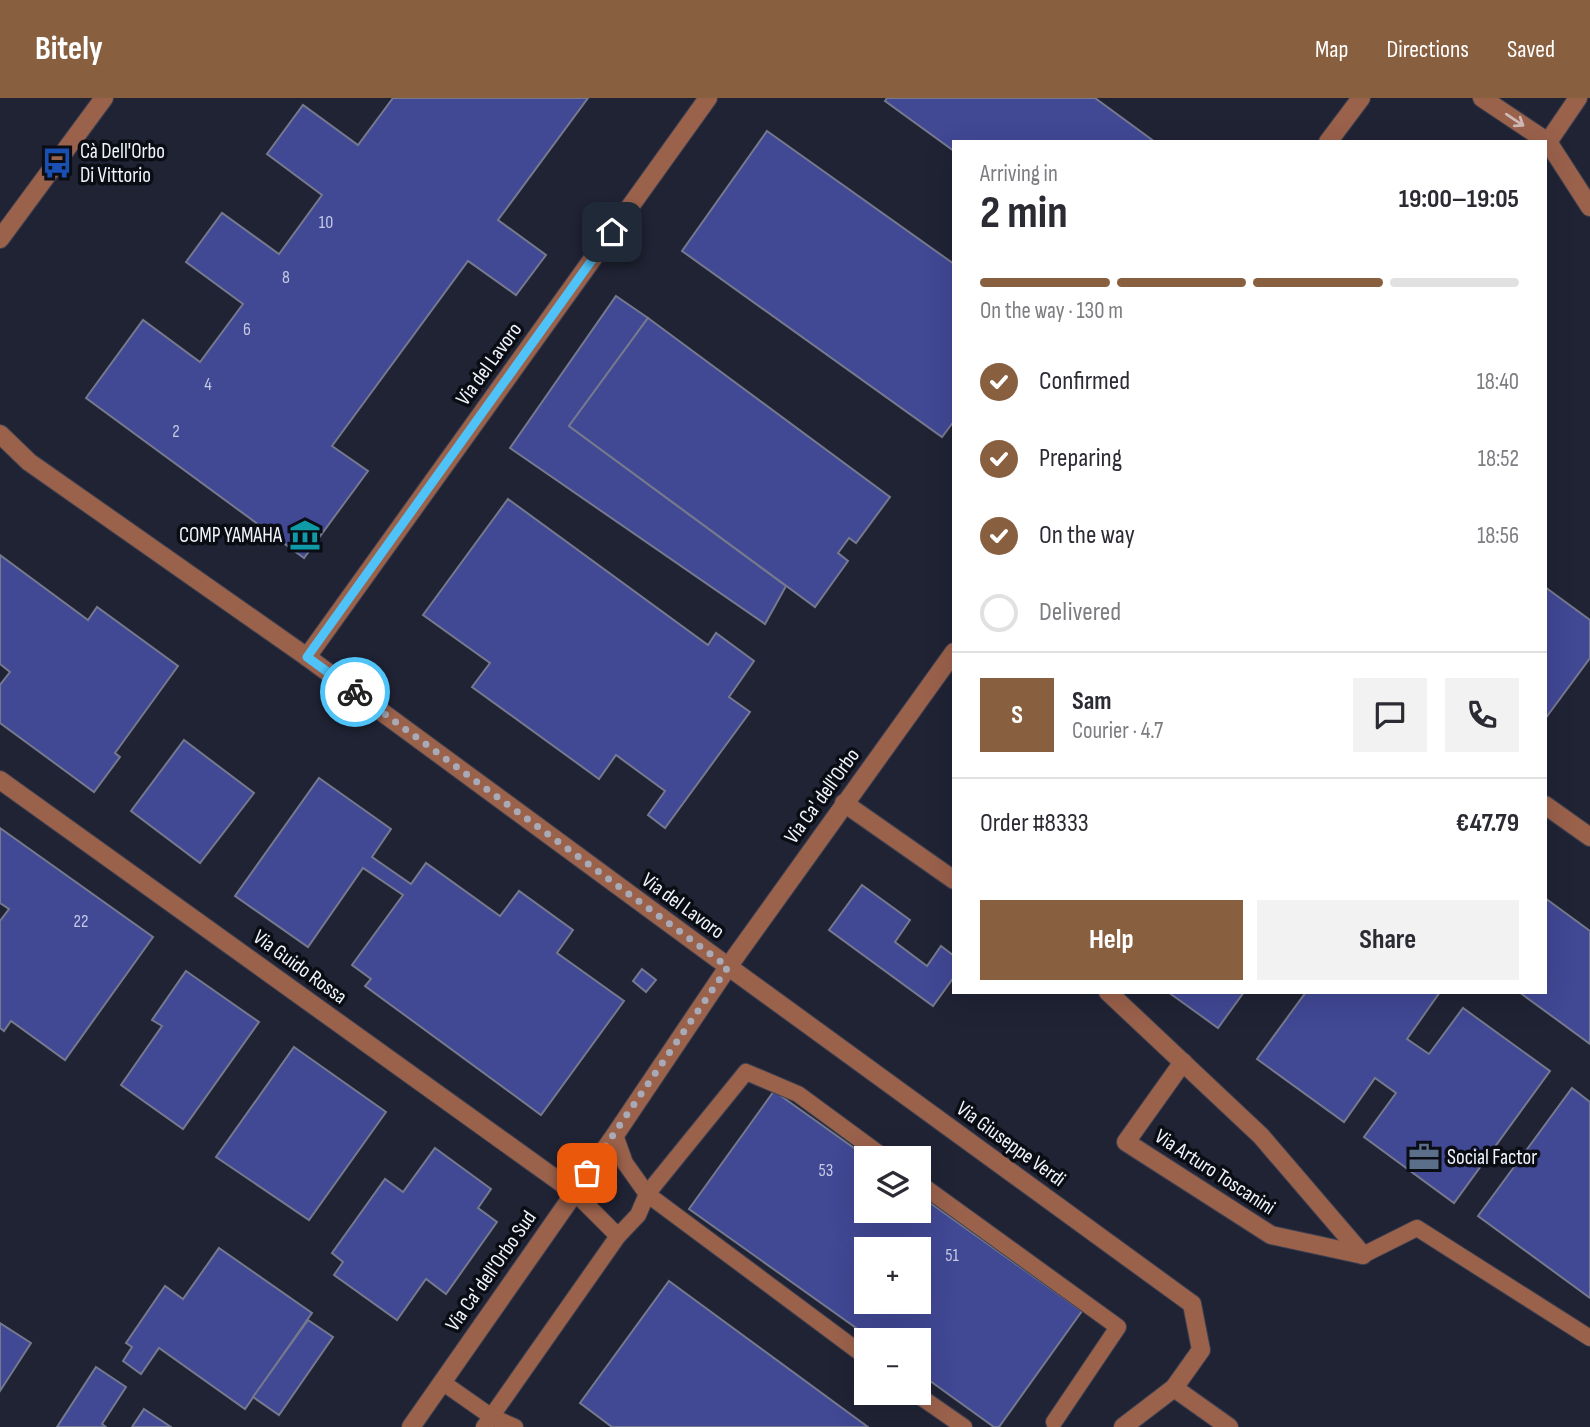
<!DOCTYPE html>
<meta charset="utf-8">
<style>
:root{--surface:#fff;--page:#f2f2f3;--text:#2b2b33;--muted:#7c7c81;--line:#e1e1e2;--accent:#885f3f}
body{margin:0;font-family:"Sofia Sans Condensed",sans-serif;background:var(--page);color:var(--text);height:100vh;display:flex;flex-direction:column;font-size:26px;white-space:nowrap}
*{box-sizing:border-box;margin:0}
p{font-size:23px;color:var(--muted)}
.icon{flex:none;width:38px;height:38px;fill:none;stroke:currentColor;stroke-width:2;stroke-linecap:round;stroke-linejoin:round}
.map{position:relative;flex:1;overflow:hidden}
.side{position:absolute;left:952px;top:42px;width:595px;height:854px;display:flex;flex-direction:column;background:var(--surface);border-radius:0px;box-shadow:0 7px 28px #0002}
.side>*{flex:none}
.buttons{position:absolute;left:854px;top:1048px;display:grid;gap:14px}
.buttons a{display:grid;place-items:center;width:77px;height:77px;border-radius:0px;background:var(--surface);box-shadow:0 7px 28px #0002;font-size:35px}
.pin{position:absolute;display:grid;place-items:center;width:60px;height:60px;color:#fff;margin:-30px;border-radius:14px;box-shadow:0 4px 10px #0006}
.courier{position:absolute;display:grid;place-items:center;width:70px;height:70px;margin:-35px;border:5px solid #4fc3f7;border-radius:50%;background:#fff;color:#222;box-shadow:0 2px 9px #0007}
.overview em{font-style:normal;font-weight:700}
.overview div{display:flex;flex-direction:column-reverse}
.overview{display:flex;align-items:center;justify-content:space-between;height:119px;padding:0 28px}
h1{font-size:46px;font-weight:700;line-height:52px}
.bar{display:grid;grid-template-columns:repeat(4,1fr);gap:10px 7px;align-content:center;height:84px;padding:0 28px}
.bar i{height:9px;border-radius:5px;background:var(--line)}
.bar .selected{background:var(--accent)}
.bar p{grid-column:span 4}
.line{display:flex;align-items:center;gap:18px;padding:0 28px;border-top:2px solid var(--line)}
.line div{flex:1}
.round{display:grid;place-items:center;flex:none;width:74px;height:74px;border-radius:0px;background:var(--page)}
ol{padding:0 28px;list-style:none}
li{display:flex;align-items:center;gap:21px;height:77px}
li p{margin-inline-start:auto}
li .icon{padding:7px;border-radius:50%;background:var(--accent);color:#fff;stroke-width:4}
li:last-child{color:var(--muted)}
li i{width:38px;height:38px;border:4px solid var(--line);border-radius:50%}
.cta{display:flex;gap:14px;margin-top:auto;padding:14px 28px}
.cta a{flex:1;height:80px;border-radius:0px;background:var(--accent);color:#fff;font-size:28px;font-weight:700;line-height:80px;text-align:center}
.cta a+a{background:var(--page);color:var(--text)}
header{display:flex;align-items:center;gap:42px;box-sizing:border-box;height:98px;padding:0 35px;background:var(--accent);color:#fff}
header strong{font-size:33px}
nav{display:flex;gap:38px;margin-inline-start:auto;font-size:24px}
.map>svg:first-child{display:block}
.building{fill:#414894;stroke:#75798e;stroke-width:2;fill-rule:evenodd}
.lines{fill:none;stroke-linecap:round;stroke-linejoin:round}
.service-casing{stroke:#3d4050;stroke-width:18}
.minor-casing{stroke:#3d4050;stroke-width:20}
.tertiary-casing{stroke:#3d4050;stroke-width:20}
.service{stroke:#9a614b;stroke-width:16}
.minor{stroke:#9a614b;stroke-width:18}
.tertiary{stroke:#9a614b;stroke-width:18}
.oneway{stroke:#ceb9b6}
.done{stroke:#a8abb7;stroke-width:7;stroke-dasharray:0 12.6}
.route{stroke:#4fc3f7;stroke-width:9}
.labels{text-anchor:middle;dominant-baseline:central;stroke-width:7;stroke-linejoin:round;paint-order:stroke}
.number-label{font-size:18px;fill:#c5c9e3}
.poi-label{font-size:21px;fill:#f1f4fd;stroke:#0b0d14;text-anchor:start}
.street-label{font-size:21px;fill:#f1f4fd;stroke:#0b0d14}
</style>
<header>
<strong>Bitely</strong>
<nav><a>Map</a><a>Directions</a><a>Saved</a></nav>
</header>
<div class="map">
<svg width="1590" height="1329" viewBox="0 0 1590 1329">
<rect width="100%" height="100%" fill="#202334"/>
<g class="building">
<path d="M393 0H588L498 122 546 157 516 197 468 163 332 348 368 373 304 460 86 300 143 222 200 264 243 206 186 164 222 115 279 156 322 97 267 56 303 7 358 47Z"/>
<path d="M887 0H1095L1155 44H954V53L885 3Z"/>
<path d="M767 33 954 166V323L942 339 682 153Z"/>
<path d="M616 198 648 220 569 328 786 488 765 526 510 350Z"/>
<path d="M648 220 890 399 856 445 849 440 838 455 848 463 815 509 569 328Z"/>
<path d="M508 401 708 547 716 535 754 563 729 599 750 614 665 730 648 717 665 693 616 657 599 681 472 589 490 565 423 517Z"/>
<path d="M0 457 88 522 97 509 178 568 115 655 120 659 94 694 0 625V587L10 574 0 566Z"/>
<path d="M1545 489 1590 522V560L1545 621Z"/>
<path d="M184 642 254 695 200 765 131 713Z"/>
<path d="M319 680 391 731 372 759 411 786 426 765 500 818 519 793 573 832 557 855 624 903 541 1017 365 888 371 881 352 867 403 797 363 770 308 849 235 798Z"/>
<path d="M0 730 153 839 65 962 11 923 4 933 0 930V823L9 811 0 805Z"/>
<path d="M862 787 910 822 895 844 927 868 941 848 954 858V879L933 908 829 832Z"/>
<path d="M1545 800 1590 833V946L1519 894H1545Z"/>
<path d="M642 871 656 882 646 894 633 883Z"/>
<path d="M186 873 259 924 183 1031 121 987 162 928 152 922Z"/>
<path d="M1168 894H1244L1218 930Z"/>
<path d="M1306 894H1440L1407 941 1429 956 1463 910 1550 973 1454 1105 1364 1039 1396 995 1375 980 1344 1024 1257 961Z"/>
<path d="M294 949 386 1014 309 1122 216 1059Z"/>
<path d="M1572 990 1590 1004V1200L1478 1118Z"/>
<path d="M774 993 868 1060 866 1113H919V1097L1082 1213 999 1329H994L919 1275V1242H873L689 1111ZM866 1152H919V1204H866Z"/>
<path d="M435 1050 491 1091 478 1110 497 1124 446 1196 426 1181 397 1222 334 1177 343 1164 332 1155 385 1081 403 1094Z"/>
<path d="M219 1150 312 1215 245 1311 159 1250 141 1276 123 1263 132 1249 126 1245 165 1188 183 1201Z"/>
<path d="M669 1183 868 1329H612L580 1305Z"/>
<path d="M308 1222 333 1239 279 1317 253 1299Z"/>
<path d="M0 1225 31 1245 0 1293Z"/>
<path d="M96 1269 126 1289 102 1326 106 1329H57Z"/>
<path d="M144 1311 171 1329H132Z"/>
</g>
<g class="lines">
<g class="service-casing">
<g id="service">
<path d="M615 1037 625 1065 647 1096 866 1259"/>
<path d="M919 1085 1118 1229 1054 1324"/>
<path d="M574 1094 618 1138 638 1117 647 1096 746 974 798 996 885 1060"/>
<path d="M1363 1157 1417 1130 1590 1240"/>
<path d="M442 1284 492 1319 515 1329"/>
<path d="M915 1295 964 1329"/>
<path d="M484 1329 618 1138"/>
</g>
</g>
<g class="minor-casing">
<g id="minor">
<path d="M1482 0 1548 44 1590 109"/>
<path d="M1548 44 1578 0"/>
<path d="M307 559 708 0"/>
<path d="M0 682 574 1094"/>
<path d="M844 705 954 782"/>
<path d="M1545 707 1590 739"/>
<path d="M1108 894 1261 1038 1363 1157"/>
<path d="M1183 964 1126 1044 1271 1137 1363 1157"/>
<path d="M1192 1206 1201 1252 1174 1290 1229 1329"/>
<path d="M1123 1329 1174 1290"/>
</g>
</g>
<g class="tertiary-casing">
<g id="tertiary">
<path d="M1328 44 1361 0"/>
<path d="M0 141 104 0"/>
<path d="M0 336 29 364 307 559 711 856 1192 1206"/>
<path d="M411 1329 615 1037 728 869 954 554"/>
</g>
</g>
<use href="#service" class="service"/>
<use href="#minor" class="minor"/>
<use href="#tertiary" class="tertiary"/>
</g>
<defs><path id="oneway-shaft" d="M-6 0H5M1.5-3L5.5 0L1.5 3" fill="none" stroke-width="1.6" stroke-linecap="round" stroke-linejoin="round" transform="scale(1.75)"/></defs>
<use class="oneway" href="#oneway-shaft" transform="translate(1515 22) rotate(34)"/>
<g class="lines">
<path class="done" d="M355 594 728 869 587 1075"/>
<path class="route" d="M355 594 307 559 612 134"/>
</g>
<defs>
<g id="bus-bare" transform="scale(2.415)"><path d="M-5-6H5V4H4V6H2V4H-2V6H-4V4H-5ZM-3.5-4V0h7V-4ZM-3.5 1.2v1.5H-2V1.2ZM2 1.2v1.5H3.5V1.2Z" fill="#1a4fb4" stroke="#0b0d14" stroke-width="2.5" paint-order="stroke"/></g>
<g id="museum-bare" transform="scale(2.415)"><path d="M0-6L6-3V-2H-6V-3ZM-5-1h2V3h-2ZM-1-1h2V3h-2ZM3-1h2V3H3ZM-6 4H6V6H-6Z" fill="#0f9aa8" stroke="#0b0d14" stroke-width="2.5" paint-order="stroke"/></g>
<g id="office-bare" transform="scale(2.415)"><path d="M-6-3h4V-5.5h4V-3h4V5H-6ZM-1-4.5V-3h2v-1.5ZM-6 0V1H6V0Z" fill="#5c6f8a" stroke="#0b0d14" stroke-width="2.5" paint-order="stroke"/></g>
</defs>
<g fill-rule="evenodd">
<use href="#bus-bare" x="57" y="65"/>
<use href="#museum-bare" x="305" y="437"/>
<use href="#office-bare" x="1424" y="1059"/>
</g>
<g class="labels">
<g class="number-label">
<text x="326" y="124">10</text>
<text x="286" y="179">8</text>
<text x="247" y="231">6</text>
<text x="208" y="286">4</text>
<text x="176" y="333">2</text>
<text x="81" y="823">22</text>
<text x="826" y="1072">53</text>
<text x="952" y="1157">51</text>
</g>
<g class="poi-label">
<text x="80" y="53">Cà Dell'Orbo<tspan x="80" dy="24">Di Vittorio</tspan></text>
<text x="282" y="437" text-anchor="end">COMP YAMAHA</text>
<text x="1447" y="1059">Social Factor</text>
</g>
<g class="street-label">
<text transform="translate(489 266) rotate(-54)">Via del Lavoro</text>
<text transform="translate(822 698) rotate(-54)">Via Ca' dell'Orbo</text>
<text transform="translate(683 808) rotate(36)">Via del Lavoro</text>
<text transform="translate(300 869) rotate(36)">Via Guido Rossa</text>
<text transform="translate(1011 1046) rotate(36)">Via Giuseppe Verdi</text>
<text transform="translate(1215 1074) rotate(33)">Via Arturo Toscanini</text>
<text transform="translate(491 1173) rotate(-55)">Via Ca' dell'Orbo Sud</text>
</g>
</g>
</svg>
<div class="buttons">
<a><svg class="icon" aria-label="layers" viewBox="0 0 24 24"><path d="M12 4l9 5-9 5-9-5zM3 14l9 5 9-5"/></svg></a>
<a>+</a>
<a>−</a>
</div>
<div class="pin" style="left:587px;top:1075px;background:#ea580c"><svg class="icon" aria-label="bag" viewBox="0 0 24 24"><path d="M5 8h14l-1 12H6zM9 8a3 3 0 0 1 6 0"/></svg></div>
<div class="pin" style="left:612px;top:134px;background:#1f2937"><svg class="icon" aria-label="home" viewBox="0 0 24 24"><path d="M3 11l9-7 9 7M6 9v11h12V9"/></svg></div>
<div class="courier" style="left:355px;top:594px"><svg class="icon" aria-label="bike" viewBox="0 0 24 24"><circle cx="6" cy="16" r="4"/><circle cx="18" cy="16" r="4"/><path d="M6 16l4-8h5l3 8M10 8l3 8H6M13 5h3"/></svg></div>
<section class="side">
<div class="overview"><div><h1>2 min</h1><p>Arriving in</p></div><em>19:00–19:05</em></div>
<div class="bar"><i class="selected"></i><i class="selected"></i><i class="selected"></i><i></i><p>On the way · 130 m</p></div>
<ol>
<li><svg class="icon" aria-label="check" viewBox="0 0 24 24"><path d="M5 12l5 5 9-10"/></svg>Confirmed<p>18:40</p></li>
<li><svg class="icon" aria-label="check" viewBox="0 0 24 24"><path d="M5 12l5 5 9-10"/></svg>Preparing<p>18:52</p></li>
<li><svg class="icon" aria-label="check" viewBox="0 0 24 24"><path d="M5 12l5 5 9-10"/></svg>On the way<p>18:56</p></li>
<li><i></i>Delivered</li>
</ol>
<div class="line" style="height:126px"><b class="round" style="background:var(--accent);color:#fff">S</b><div><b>Sam</b><p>Courier · 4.7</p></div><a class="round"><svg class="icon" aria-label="chat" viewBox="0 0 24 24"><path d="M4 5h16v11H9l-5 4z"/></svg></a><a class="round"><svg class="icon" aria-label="phone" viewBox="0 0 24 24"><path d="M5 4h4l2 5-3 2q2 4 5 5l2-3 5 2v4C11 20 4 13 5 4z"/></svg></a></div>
<div class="line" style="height:91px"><div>Order #8333</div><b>€47.79</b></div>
<div class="cta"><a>Help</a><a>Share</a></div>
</section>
</div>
